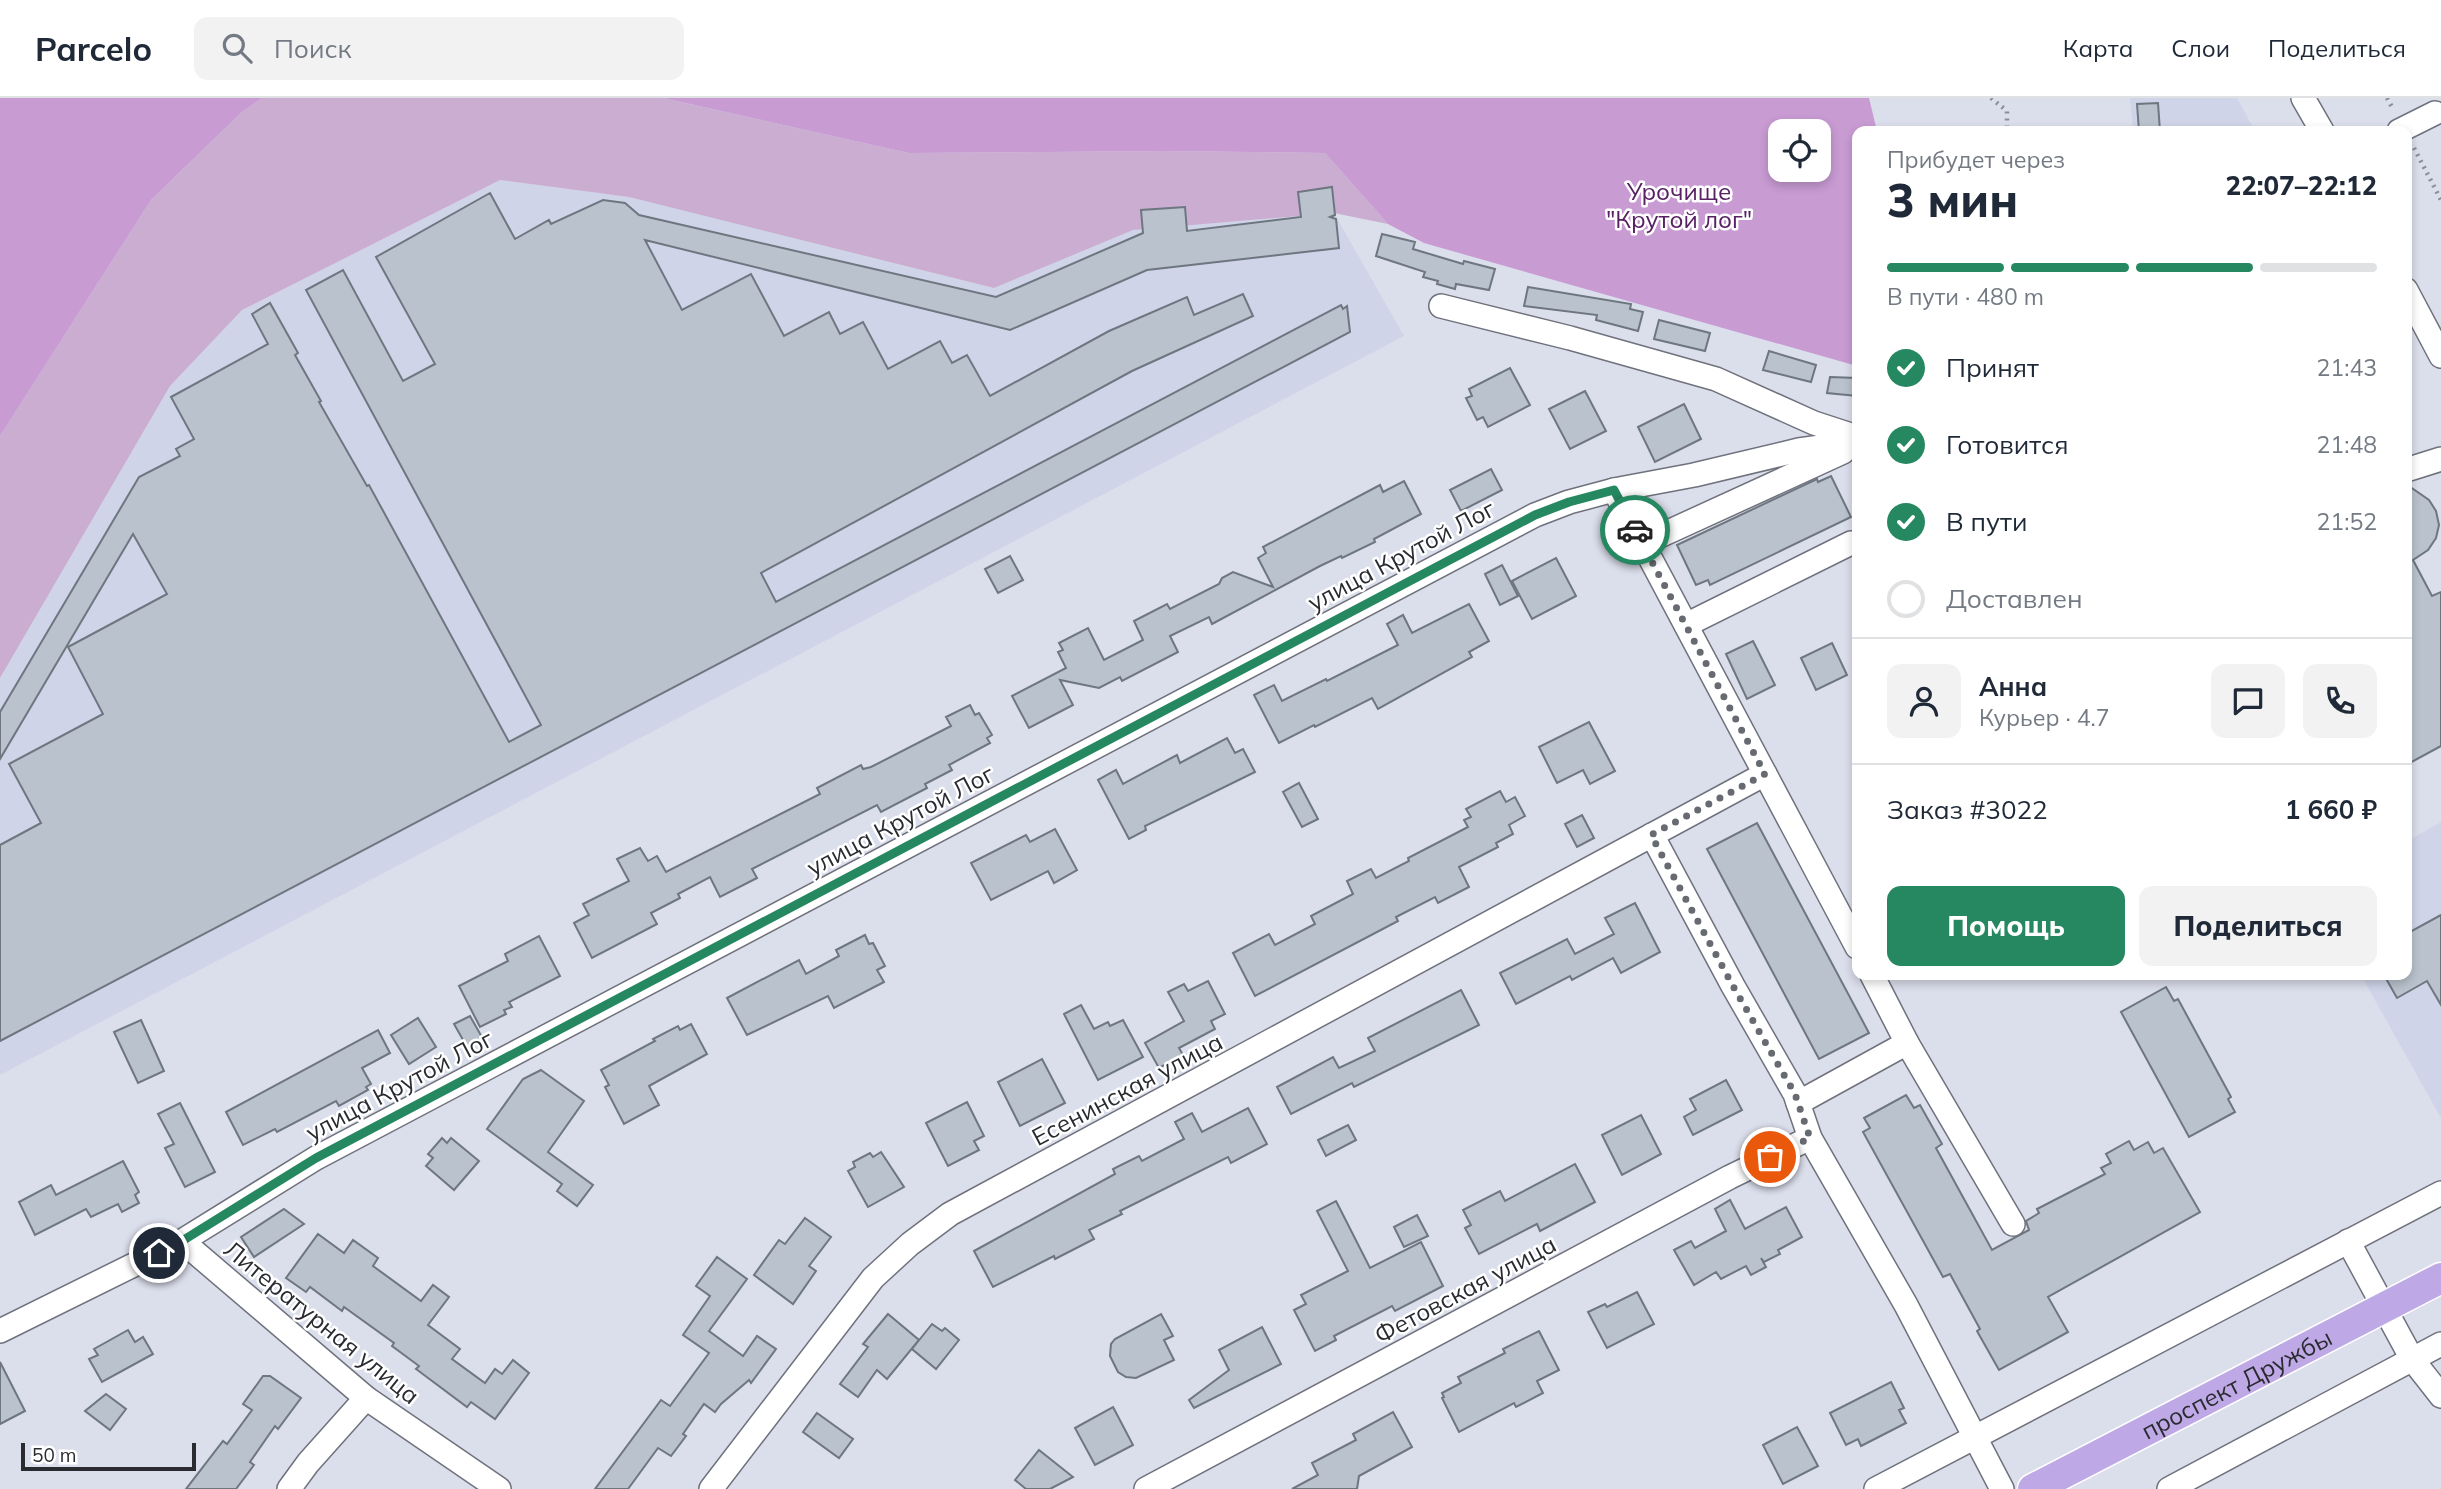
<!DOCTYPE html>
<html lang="ru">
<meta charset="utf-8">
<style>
:root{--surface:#fff;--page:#f2f2f3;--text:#1f2937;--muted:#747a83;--line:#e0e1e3;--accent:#268861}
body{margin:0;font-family:Mulish,sans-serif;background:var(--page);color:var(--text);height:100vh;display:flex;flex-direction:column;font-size:26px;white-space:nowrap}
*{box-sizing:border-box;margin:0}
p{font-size:23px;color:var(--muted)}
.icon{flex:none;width:38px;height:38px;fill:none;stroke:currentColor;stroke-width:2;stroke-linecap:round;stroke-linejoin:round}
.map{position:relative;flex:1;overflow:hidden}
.side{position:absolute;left:1852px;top:28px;width:560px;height:854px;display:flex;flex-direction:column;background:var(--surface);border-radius:14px;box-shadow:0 4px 10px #0003}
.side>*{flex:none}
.controls{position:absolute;left:1768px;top:21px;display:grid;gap:14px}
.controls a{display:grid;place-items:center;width:63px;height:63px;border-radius:14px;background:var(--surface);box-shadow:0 4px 10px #0003;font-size:35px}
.scale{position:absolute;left:21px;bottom:18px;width:175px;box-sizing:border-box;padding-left:7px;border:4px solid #292b30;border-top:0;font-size:19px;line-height:24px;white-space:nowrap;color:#292b30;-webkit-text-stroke:5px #fff;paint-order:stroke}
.pin{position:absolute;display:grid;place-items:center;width:60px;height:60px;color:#fff;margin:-30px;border:4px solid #fff;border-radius:50%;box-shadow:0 2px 7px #0007}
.courier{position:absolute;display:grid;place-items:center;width:70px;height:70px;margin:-35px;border:5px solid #268861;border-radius:50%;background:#fff;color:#222;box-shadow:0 2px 9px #0007}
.summary em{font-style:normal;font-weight:800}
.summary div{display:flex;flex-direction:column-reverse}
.summary{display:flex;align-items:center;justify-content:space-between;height:119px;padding:0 35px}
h1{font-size:46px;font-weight:800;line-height:52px}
.bar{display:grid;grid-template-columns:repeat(4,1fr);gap:10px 7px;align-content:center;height:84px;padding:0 35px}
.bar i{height:9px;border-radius:5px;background:var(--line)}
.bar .selected{background:var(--accent)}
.bar p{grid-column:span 4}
.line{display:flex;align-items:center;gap:18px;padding:0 35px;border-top:2px solid var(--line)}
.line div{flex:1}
.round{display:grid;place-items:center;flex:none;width:74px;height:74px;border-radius:14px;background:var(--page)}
ol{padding:0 35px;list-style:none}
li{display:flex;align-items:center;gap:21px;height:77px}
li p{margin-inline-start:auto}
li .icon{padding:7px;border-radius:50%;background:var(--accent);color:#fff;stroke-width:4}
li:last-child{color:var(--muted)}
li i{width:38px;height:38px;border:4px solid var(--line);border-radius:50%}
.cta{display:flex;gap:14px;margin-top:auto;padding:14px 35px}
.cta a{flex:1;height:80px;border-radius:14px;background:var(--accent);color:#fff;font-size:28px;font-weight:800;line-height:80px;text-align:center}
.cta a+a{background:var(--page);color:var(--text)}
header{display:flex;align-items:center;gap:42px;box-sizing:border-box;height:98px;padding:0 35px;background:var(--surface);border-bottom:2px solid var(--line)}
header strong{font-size:33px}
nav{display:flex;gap:38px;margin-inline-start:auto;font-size:24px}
.search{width:490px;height:63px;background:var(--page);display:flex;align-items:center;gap:18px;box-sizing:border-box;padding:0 24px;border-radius:14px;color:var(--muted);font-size:26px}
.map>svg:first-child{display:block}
.built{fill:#cfd4e8}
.green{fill:#caadd1}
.forest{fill:#c89bd3;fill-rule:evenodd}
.building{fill:#b9c2cd;stroke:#6e7680;stroke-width:2}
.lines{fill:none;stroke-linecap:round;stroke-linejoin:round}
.minor-casing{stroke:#6f727d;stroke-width:26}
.major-casing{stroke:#fff;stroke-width:33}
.path{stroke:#8b8e97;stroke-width:4.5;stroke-dasharray:2 5;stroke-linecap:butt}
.minor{stroke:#fff;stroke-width:23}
.major{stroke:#bea9e6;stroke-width:30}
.done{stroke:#676a71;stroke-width:7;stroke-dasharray:0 12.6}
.route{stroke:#268861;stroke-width:9}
.labels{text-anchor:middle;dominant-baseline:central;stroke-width:5;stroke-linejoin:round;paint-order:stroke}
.park-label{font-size:24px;fill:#582164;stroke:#fff}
.street-label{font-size:24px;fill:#292b30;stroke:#fff}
</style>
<header>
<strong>Parcelo</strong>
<div class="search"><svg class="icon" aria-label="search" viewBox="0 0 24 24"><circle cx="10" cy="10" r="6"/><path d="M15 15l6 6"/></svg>Поиск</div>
<nav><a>Карта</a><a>Слои</a><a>Поделиться</a></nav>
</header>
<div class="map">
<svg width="2441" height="1391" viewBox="0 0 2441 1391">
<rect width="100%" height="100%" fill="#dbdeeb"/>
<g class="built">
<path d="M2130 0H2237L2255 33H2133Z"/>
<path d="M500 82 629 99 994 190 1133 132 1334 115 1404 238 0 977V580L170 288 242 212Z"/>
<path d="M2441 724V1020L2361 877H2406V744Z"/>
</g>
<path class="green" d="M262 0H663L909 55 1164 53 1325 55 1388 126 1334 115 1133 132 994 190 629 99 500 82 242 212 170 288 0 580V338L151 102 242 14Z"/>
<g class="forest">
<path d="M0 0H262L242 14 151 102 0 338Z"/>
<path d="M663 0H1869L1877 33H1857V268L1424 145 1388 126 1325 55 1164 53 909 55ZM1818 33V72H1780V33Z"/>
</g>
<g class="building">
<path d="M2158 5 2160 33H2139L2137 6Z"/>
<path d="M1332 89 1335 117 1330 119 1336 121 1339 150 1147 172 1010 232 645 142 682 212 751 176 784 238 829 214 840 236 863 224 888 271 940 243 952 265 967 257 990 298 1109 233 1187 199 1194 217 1243 196 1253 218 1132 273 761 475 776 504 1341 207 1343 211 1347 208 1350 234 0 943V747L41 725 9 666 103 616 68 549 167 496 133 436 0 661V614L139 379 180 358 176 351 194 341 171 299 268 246 252 216 270 205 298 255 295 257 321 303 319 304 367 388 369 387 509 644 541 627 306 192 343 172 403 283 435 266 376 159 490 95 515 141 549 122 551 126 603 102 625 105 639 117 996 199 1143 135 1141 112 1185 109 1187 133 1301 119 1298 94Z"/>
<path d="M1382 136 1415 144 1413 151 1463 166 1464 163 1495 171 1489 192 1456 186 1455 191 1437 186 1438 183 1423 179 1425 174 1376 158Z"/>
<path d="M1528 189 1631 206 1630 211 1643 214 1638 233 1596 222 1597 217 1524 208Z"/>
<path d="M1659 222 1710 235 1705 253 1654 241Z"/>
<path d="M1769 253 1816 267 1811 284 1763 272Z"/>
<path d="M1510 270 1530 307 1488 329 1483 319 1477 322 1466 300 1472 298 1469 291Z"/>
<path d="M1830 279 1857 280V298L1827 295Z"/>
<path d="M1585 293 1606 333 1570 351 1549 311Z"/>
<path d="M1684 306 1701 341 1655 364 1638 329Z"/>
<path d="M1491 371 1502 392 1461 413 1450 392Z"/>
<path d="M1831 378 1851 419 1710 487 1708 482 1696 487 1677 447 1817 381 1818 384Z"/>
<path d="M1404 383 1421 416 1374 441 1375 444 1342 460 1341 458 1320 468 1212 526 1209 519 1170 538 1178 554 1122 583 1120 579 1099 590 1060 582 1073 607 1029 630 1012 598 1066 570 1058 554 1063 552 1059 545 1088 530 1104 562 1143 542 1134 523 1167 506 1170 511 1219 486 1222 480 1233 474 1273 489 1258 460 1266 455 1263 449 1380 387 1383 394Z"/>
<path d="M2406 386 2429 402 2436 413 2439 427 2436 440 2428 452 2413 462 2432 498 2441 494V648L2406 667Z"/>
<path d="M1010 458 1023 482 998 495 985 471Z"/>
<path d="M1556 460 1576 498 1532 521 1512 483Z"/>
<path d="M1502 467 1518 498 1500 507 1485 476Z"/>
<path d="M1469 506 1489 543 1469 554 1472 559 1378 611 1372 600 1315 629 1314 627 1279 645 1254 597 1274 587 1282 603 1326 581 1327 583 1398 547 1387 526 1403 517 1412 535Z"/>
<path d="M1753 543 1775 587 1747 601 1726 556Z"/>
<path d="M1832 545 1847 577 1816 592 1801 560Z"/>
<path d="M970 607 975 617 979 615 992 637 987 640 990 645 949 667 952 672 925 686 927 690 881 714 877 707 752 771 757 780 720 799 710 779 678 796 680 800 651 815 657 826 592 860 574 825 589 817 583 806 629 783 617 761 640 750 648 763 657 758 666 774 820 696 817 690 861 667 863 671 871 669 951 628 946 619Z"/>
<path d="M1589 624 1615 673 1590 686 1583 672 1557 685 1539 649Z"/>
<path d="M1227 640 1235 655 1243 651 1255 674 1145 728 1146 732 1129 741 1098 682 1116 672 1123 686 1177 657 1180 665Z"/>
<path d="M1299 685 1318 721 1302 729 1283 694Z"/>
<path d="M1500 693 1506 704 1515 699 1525 718 1509 727 1513 736 1496 745 1498 749 1459 769 1469 789 1438 805 1435 799 1396 819 1398 823 1255 898 1233 855 1269 836 1275 847 1315 826 1311 818 1353 796 1347 783 1371 771 1376 780 1409 763 1408 760 1468 729 1464 722 1471 719 1466 711Z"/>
<path d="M1582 717 1594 740 1577 749 1565 726Z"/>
<path d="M1757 725 1869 935 1819 961 1707 751Z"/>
<path d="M1055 731 1077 772 1054 785 1048 773 991 802 971 765 1026 737 1030 744Z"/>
<path d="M1635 805 1660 854 1621 875 1613 860 1572 882 1570 878 1516 906 1500 875 1567 841 1575 856 1614 836 1605 820Z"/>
<path d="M2441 817V907L2427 883 2397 900 2384 877H2406V836Z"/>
<path d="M865 837 869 846 873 845 885 868 877 872 884 884 834 910 828 898 747 937 727 900 799 862 806 876 839 858 836 852Z"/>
<path d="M539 838 560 878 509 904 512 909 504 912 506 916 480 929 459 888 508 863 505 856Z"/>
<path d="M1208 883 1225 916 1211 923 1215 931 1179 950 1183 957 1159 970 1145 945 1184 923 1168 894 1184 886 1188 893Z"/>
<path d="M2166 889 2174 903 2178 901 2231 999 2228 1001 2235 1014 2189 1039 2121 914Z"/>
<path d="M1461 892 1479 927 1354 989 1352 985 1291 1016 1277 989 1333 959 1339 970 1375 953 1368 940Z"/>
<path d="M1081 907 1094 931 1108 924 1110 928 1123 922 1143 959 1098 982 1064 916Z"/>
<path d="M470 918 483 941 467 949 454 926Z"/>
<path d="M418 920 436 949 409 966 391 937Z"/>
<path d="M141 922 164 973 138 985 114 934Z"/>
<path d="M691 926 707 956 649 988 659 1007 624 1026 605 989 609 987 601 972 655 943 653 941 678 928 680 932Z"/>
<path d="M378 932 390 955 362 970 371 986 366 989 368 992 339 1008 336 1003 277 1034 275 1031 243 1047 226 1014Z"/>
<path d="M1042 961 1065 1005 1020 1028 998 984Z"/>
<path d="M541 972 584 1003 548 1054 593 1087 577 1108 557 1093 562 1086 487 1031 523 981Z"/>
<path d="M1726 982 1742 1012 1693 1037 1684 1019 1696 1012 1690 1001Z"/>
<path d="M1906 997 1914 1010 1920 1007 1942 1046 1936 1050 1992 1152 2029 1132 2026 1123 2039 1115 2037 1111 2105 1076 2101 1070 2111 1065 2106 1056 2129 1043 2134 1052 2148 1044 2154 1055 2163 1050 2200 1114 2048 1199 2068 1234 1999 1272 1977 1233 1980 1231 1950 1176 1943 1179 1863 1034 1870 1030 1864 1020Z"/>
<path d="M967 1004 984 1038 974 1043 979 1052 948 1068 926 1025Z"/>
<path d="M180 1005 215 1074 185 1089 165 1050 174 1046 158 1016Z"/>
<path d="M1248 1010 1267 1046 1231 1065 1228 1059 1120 1113 1122 1116 1089 1132 1094 1141 1055 1161 1054 1158 993 1189 974 1153 1115 1076 1113 1071 1139 1058 1142 1063 1184 1041 1175 1024 1192 1015 1202 1034Z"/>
<path d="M1641 1017 1661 1056 1622 1077 1602 1037Z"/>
<path d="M1348 1027 1356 1042 1326 1058 1318 1042Z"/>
<path d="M442 1040 447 1045 451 1040 479 1063 454 1092 426 1068 433 1060 428 1056Z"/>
<path d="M881 1054 904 1089 868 1109 848 1073 855 1069 853 1064 870 1055 873 1059Z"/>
<path d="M123 1063 139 1094 135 1097 139 1105 122 1114 118 1106 91 1119 86 1111 35 1137 19 1104 51 1087 56 1097Z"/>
<path d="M1575 1066 1595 1104 1540 1133 1537 1126 1479 1156 1465 1130 1471 1127 1463 1112 1500 1093 1505 1103Z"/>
<path d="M1730 1102 1745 1131 1786 1109 1802 1139 1778 1152 1780 1156 1764 1164 1761 1160 1766 1169 1751 1177 1746 1168 1721 1181 1716 1174 1694 1187 1674 1152 1691 1143 1695 1150 1726 1133 1715 1111Z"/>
<path d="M1336 1103 1370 1170 1421 1144 1443 1188 1395 1213 1392 1208 1334 1238 1336 1242 1315 1253 1294 1212 1306 1206 1301 1197 1348 1173 1317 1113Z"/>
<path d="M284 1111 304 1126 254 1159 241 1139Z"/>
<path d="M1417 1117 1428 1138 1404 1149 1394 1129Z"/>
<path d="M805 1120 831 1139 809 1168 816 1173 793 1206 754 1177 779 1142 785 1146Z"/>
<path d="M318 1136 344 1155 353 1142 378 1160 373 1168 421 1203 433 1187 449 1199 428 1227 460 1251 452 1261 485 1285 495 1271 502 1276 513 1262 529 1275 495 1321 471 1304 467 1309 416 1271 419 1268 392 1248 394 1245 344 1209 342 1213 310 1189 306 1194 286 1180Z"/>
<path d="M717 1159 747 1181 709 1233 743 1258 757 1238 776 1251 751 1285 749 1282 721 1306 715 1314 704 1306 683 1336 686 1338 671 1358 658 1350 628 1391H595L661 1302 670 1308 709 1255 683 1237 710 1198 696 1188Z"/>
<path d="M1637 1194 1654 1226 1607 1250 1588 1214 1605 1206 1607 1209Z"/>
<path d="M888 1216 919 1242 887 1281 877 1272 858 1299 840 1286 868 1249 863 1246Z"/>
<path d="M1161 1216 1173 1238 1164 1242 1174 1262 1136 1280 1126 1279 1118 1274 1110 1258 1111 1246 1115 1241Z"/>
<path d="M932 1226 942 1233 945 1230 959 1242 936 1271 912 1251Z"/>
<path d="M1262 1229 1281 1266 1194 1310 1189 1302 1229 1272 1219 1252Z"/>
<path d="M128 1232 135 1244 143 1239 153 1256 102 1284 89 1261 98 1257 94 1251Z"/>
<path d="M1539 1233 1559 1272 1537 1283 1543 1295 1516 1309 1514 1305 1459 1334 1442 1300 1444 1299 1442 1295 1461 1285 1458 1279 1505 1255 1503 1251Z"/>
<path d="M0 1264 25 1313 0 1326Z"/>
<path d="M263 1278H270L301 1300 278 1331 275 1328 250 1364 254 1367 236 1391H186L223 1343 227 1346 252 1312 243 1306Z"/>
<path d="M1891 1284 1904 1310 1899 1312 1906 1325 1861 1348 1858 1341 1846 1347 1830 1315Z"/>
<path d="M106 1296 126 1311 110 1332 85 1313Z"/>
<path d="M1113 1309 1133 1347 1095 1367 1075 1330Z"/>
<path d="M1393 1314 1412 1349 1359 1378 1357 1391H1292L1318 1377 1312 1365 1356 1342 1353 1336Z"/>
<path d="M817 1315 853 1341 839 1360 803 1334Z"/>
<path d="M1797 1329 1818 1368 1783 1386 1763 1347Z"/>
<path d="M1039 1352 1073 1379 1050 1391H1026L1015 1382Z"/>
</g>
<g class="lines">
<g class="minor-casing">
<g id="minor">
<path d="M2303 0 2322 33"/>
<path d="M2399 33 2435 15"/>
<path d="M2406 192 2441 258"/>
<path d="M1441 208 1570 240 1716 281 1814 325 1857 339"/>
<path d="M2406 372 2441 361"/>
<path d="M1614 392 1857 849"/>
<path d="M1642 446 1843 354"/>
<path d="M1686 527 1851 445 1857 447"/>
<path d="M1652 737 1733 888 1795 996 1810 1040 1906 1207 2002 1391"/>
<path d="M1907 945 2013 1126"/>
<path d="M1798 1005 1907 945 1872 877"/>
<path d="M182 1143 366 1300 499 1391"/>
<path d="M2348 1143 2412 1261 2441 1298"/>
<path d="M0 1233 182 1143 316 1060 1535 417 1569 404 1614 392 1694 377 1799 352 1857 344"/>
<path d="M289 1391 308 1365 366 1300"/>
<path d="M711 1391 873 1180 910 1146 950 1116 1765 676"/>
<path d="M1146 1391 1730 1079 1810 1040"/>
<path d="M1876 1391 2441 1095"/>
<path d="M2169 1391 2441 1246"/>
</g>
</g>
<g class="major-casing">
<g id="major">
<path id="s1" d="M2033 1391 2441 1180"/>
</g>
</g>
<g class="path">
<path d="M1991 0 2007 13V33"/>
<path d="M2387 0 2393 11"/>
<path d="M2414 50 2441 102"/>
</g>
<use href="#minor" class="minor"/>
<use href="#major" class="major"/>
</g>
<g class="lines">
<path class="done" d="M1635 432 1765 676 1651 737 1733 888 1795 996 1810 1040 1770 1059"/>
<path class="route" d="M159 1155 182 1143 316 1060 1535 417 1569 404 1614 392 1635 432"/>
</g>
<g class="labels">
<g class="park-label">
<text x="1679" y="93">Урочище<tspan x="1679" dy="28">"Крутой лог"</tspan></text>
</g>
<g class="street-label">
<text transform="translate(1401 457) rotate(-28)">улица Крутой Лог</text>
<text transform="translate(900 722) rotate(-28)">улица Крутой Лог</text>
<text transform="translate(399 987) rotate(-28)">улица Крутой Лог</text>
<text transform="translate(1127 991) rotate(-28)">Есенинская улица</text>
<text transform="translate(1465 1191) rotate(-28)">Фетовская улица</text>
<text transform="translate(322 1224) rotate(39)">Литературная улица</text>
<text stroke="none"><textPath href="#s1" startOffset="229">проспект Дружбы</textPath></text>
</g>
</g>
</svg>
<div class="controls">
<a><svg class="icon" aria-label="locate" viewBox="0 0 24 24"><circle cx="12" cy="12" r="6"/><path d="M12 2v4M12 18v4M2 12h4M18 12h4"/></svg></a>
</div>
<div class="scale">50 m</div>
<div class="pin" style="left:1770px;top:1059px;background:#ea580c"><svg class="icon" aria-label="bag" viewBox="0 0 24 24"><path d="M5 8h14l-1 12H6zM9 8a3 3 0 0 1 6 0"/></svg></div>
<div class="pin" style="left:159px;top:1155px;background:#1f2937"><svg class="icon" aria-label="home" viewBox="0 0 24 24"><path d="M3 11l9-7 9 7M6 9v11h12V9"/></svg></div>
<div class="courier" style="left:1635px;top:432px"><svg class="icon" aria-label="car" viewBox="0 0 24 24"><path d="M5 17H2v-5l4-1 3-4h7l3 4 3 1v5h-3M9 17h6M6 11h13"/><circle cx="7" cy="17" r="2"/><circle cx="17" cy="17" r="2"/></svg></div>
<section class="side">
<div class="summary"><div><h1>3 мин</h1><p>Прибудет через</p></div><em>22:07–22:12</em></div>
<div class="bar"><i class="selected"></i><i class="selected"></i><i class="selected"></i><i></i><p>В пути · 480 m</p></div>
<ol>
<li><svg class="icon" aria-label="check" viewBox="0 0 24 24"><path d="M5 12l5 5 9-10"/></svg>Принят<p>21:43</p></li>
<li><svg class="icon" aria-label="check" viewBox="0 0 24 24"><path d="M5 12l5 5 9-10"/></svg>Готовится<p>21:48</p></li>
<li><svg class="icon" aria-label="check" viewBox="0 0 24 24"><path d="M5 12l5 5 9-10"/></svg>В пути<p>21:52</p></li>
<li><i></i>Доставлен</li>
</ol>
<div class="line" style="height:126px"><a class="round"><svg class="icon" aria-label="person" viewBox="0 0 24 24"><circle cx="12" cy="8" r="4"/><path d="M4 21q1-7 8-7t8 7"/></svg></a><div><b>Анна</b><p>Курьер · 4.7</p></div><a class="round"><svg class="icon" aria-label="chat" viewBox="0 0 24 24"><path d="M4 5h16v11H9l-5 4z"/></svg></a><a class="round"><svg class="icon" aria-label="phone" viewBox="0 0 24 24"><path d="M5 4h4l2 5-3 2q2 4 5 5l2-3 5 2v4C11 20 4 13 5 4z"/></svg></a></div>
<div class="line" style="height:91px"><div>Заказ #3022</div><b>1 660 ₽</b></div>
<div class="cta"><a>Помощь</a><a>Поделиться</a></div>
</section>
</div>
